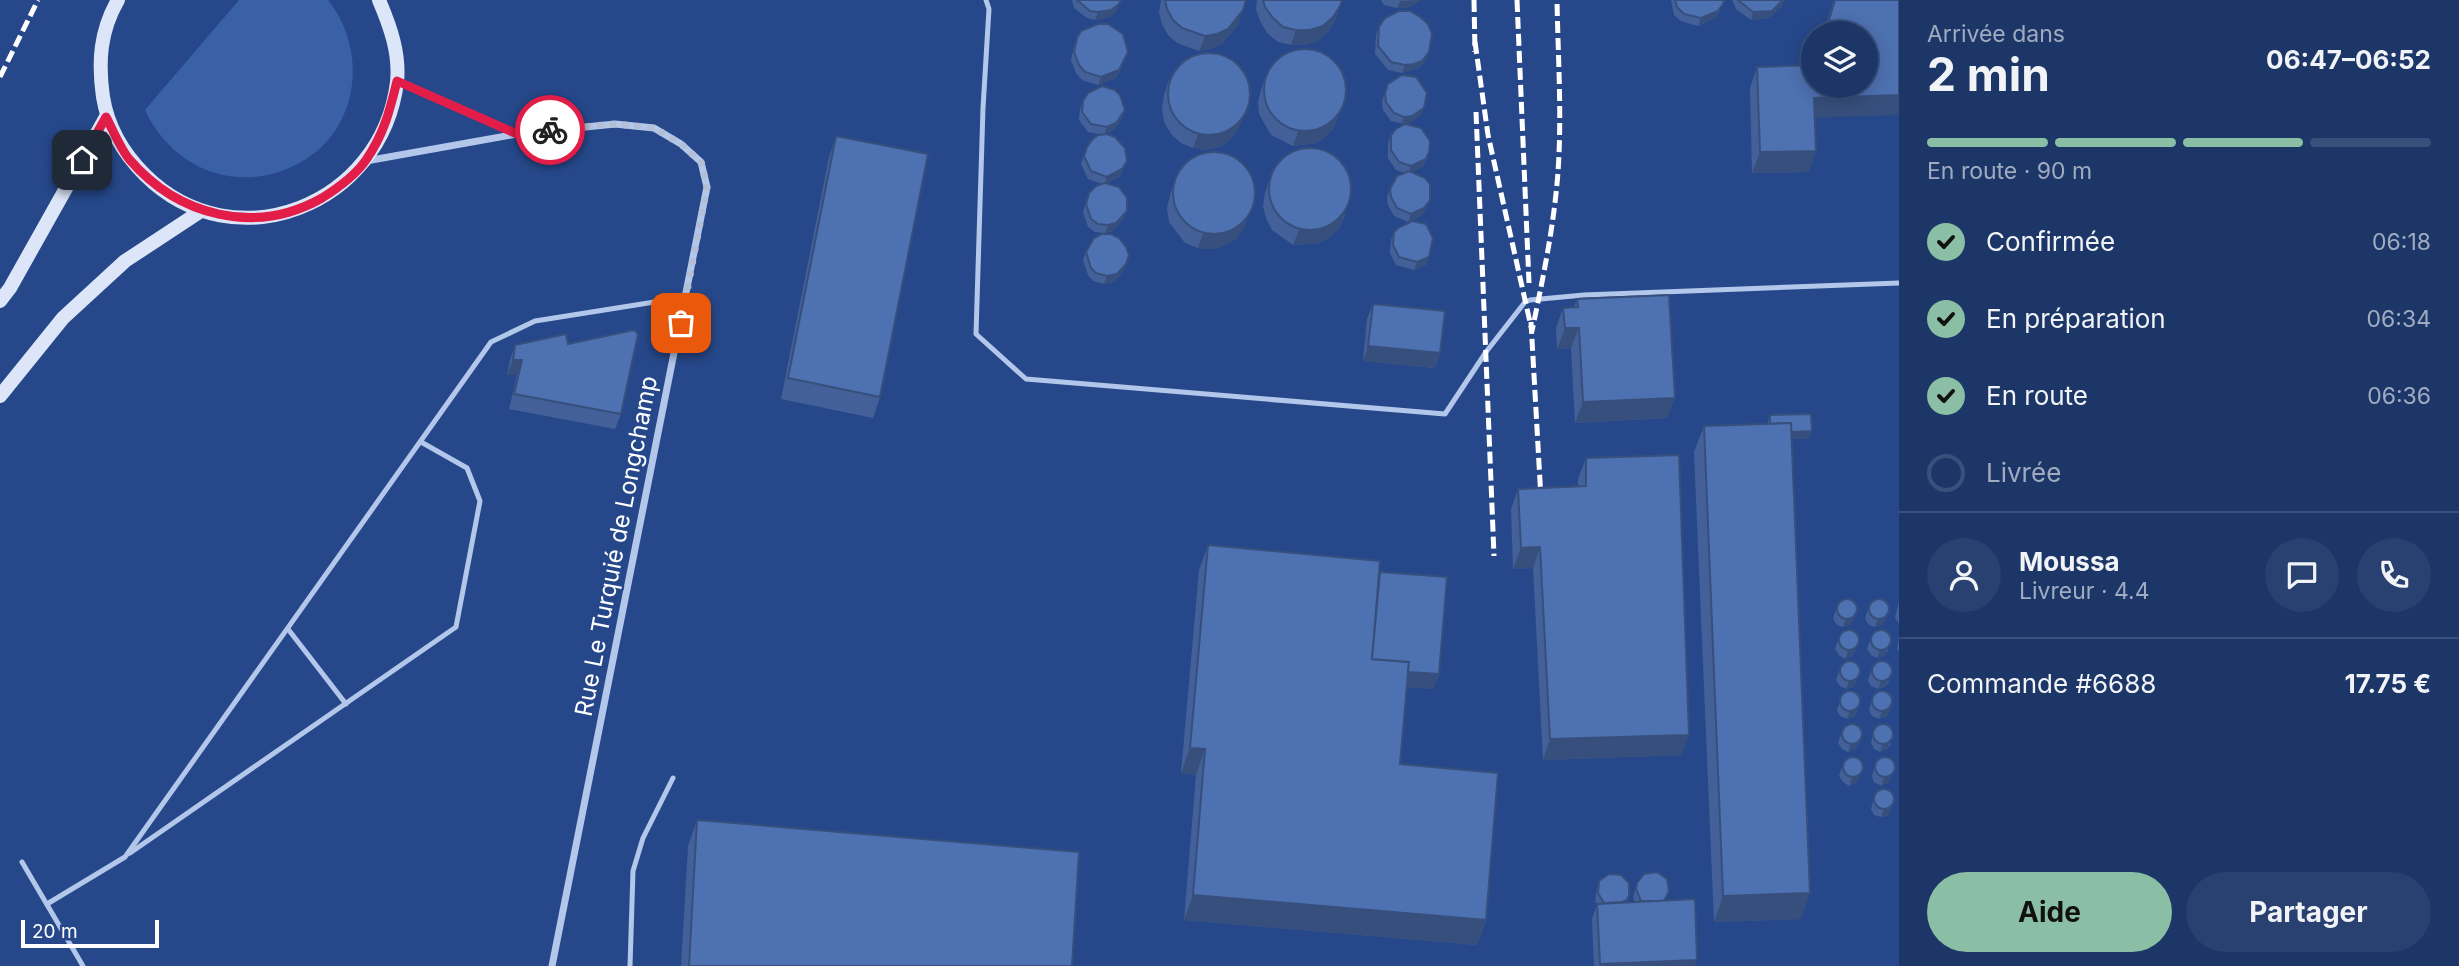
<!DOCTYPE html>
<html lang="fr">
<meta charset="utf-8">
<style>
:root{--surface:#1c3668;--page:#294171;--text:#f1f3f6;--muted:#a0abc0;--line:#3a507c;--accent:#8abfa5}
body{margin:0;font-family:Inter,sans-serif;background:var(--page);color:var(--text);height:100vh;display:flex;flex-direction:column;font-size:26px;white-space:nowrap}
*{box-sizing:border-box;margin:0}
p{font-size:23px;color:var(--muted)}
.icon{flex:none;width:38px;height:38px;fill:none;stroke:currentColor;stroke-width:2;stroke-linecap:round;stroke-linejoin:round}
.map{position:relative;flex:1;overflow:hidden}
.details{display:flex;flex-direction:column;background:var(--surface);width:560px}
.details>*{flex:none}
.tools{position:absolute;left:1801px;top:21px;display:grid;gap:14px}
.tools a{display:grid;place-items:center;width:77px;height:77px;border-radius:50%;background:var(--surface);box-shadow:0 4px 18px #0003,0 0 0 2px var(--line);font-size:35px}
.scale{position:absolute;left:21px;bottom:18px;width:138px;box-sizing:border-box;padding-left:7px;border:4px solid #fff;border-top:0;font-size:19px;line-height:24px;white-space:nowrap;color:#fff;-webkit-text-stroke:5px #26488a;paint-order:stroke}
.pin{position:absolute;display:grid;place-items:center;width:60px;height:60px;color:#fff;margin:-30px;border-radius:14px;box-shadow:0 4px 10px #0006}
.courier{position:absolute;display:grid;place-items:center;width:70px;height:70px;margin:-35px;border:5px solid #e11d48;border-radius:50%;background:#fff;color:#222;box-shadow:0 2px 9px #0007}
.overview em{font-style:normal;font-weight:700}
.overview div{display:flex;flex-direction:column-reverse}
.overview{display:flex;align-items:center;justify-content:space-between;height:119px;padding:0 28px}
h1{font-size:46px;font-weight:700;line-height:52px}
.bar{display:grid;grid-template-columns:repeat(4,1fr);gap:10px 7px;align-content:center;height:84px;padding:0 28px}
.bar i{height:9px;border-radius:5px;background:var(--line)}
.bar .selected{background:var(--accent)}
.bar p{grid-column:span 4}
.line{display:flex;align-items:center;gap:18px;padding:0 28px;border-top:2px solid var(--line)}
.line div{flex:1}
.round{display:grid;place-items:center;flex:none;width:74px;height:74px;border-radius:37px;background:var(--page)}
ol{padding:0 28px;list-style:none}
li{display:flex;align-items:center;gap:21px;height:77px}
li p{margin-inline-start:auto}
li .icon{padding:7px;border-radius:50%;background:var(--accent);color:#111;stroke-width:4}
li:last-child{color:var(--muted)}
li i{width:38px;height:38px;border:4px solid var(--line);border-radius:50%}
.primary-button{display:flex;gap:14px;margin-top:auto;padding:14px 28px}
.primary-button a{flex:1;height:80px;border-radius:42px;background:var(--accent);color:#111;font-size:28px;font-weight:700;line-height:80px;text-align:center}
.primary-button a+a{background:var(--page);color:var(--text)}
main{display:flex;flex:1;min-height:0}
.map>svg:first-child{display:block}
.green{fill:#3a61a6}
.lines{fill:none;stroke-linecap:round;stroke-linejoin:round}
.lane{stroke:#b3c7ea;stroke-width:5}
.street{stroke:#b3c7ea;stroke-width:7}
.secondary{stroke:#dde6f8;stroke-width:14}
.rail{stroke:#fff;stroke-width:5;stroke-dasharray:12 5;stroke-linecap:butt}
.wall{fill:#436198}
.shaded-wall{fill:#374f7c}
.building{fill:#4e71b1;stroke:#374f7c;stroke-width:2}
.done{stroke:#b3bfd6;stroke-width:7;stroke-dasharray:0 12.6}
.route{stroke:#e11d48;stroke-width:9}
.labels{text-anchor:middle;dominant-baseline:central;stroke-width:5;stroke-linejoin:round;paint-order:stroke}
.street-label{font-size:24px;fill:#fff;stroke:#26488a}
</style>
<main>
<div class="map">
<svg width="1899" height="966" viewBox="0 0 1899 966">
<rect width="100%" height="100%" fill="#26488a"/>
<path class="green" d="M239 0H328C368 50 360 129 301 162 242 196 173 171 145 110Z"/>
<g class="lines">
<g class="lane">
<path d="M986 0 989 9 983 108 976 334 1026 379 1445 414 1486 352 1525 302 1530 300 1584 295 1899 283"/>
<path d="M288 629 346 704"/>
<path d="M130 853 456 627 480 501 467 468 421 442"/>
<path d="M22 862 83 966"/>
<path d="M47 904 125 857 491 342 535 321 686 297"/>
<path d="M630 966 633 871 643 838 673 778"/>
</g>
<g class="street">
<path d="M397 81 517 134"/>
<path d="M366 161 517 134 615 124 654 128 681 144 701 162 707 187 552 966"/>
</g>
<g class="secondary">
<path d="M118 0C100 31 98 62 103 97 108 128 123 153 145 175 235 264 382 205 397 82 400 53 390 26 379 0"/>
<path d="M0 301 10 288 106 117"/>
<path d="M0 396 63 318 125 261 201 211"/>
</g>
<g class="rail">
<path d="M1474 0 1475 52"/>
<path d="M1517 0 1529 283"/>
<path d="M1475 42 1488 135 1532 331C1543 278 1554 226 1558 172 1562 115 1558 57 1557 0"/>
<path d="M0 77 38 0"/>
<path d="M1476 112 1494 556"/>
<path d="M1531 322 1541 499"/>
</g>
</g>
<g class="wall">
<path d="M1072 0H1121L1116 12 1108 18 1095 20 1087 18 1074 8Z"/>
<path d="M1161 0H1246L1238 25 1222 44 1211 49 1199 51 1177 43 1168 35 1162 24 1159 12Z"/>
<path d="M1257 0H1342L1335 21 1328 32 1317 41 1305 45H1291L1278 42 1267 33 1260 21 1256 9Z"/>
<path d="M1381 0H1420L1417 3 1407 8H1397L1384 5Z"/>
<path d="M1671 0H1724L1720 11 1715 18 1698 26 1681 21 1674 15Z"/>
<path d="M1732 0H1784L1782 6 1769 18 1751 20 1736 9Z"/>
<path d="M1834 0H1899L1815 118 1809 172 1752 173 1750 88 1757 67 1813 86 1866 33H1823Z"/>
<path d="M1379 27 1429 52 1426 60 1419 68 1402 73 1388 70 1375 54 1376 35Z"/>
<path d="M1077 38 1125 60 1116 78 1098 85 1082 80 1076 73 1071 60 1074 46Z"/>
<path d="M1266 75 1335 126 1327 136 1317 143 1293 146 1271 135 1259 114 1258 102 1261 90Z"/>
<path d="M1169 80 1239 128 1231 139 1220 147 1206 150 1193 148 1181 143 1171 134 1164 122 1162 109 1164 95Z"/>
<path d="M1388 84 1421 115 1409 124H1407L1426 160 1423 167 1412 172 1427 208 1421 216 1408 222 1394 216 1388 205 1387 197 1390 189 1405 173 1396 170 1388 158V143L1391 135 1404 124 1391 121 1383 110 1382 101Z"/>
<path d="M1083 101 1125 110 1122 118 1113 131 1104 135 1088 132 1079 120 1080 109Z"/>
<path d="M836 136 880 397 873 418 781 399 829 157Z"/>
<path d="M1087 147 1127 161 1119 177 1107 183 1124 218 1113 231 1105 233 1095 232 1088 227 1083 212 1089 193 1102 184 1088 179 1081 164Z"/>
<path d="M1270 178 1345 215 1339 228 1330 237 1319 243 1293 245 1272 230 1266 218 1263 206 1265 193Z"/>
<path d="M1175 180 1244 228 1236 239 1224 246 1211 249 1198 248 1185 243 1169 222 1167 208 1170 195Z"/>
<path d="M1394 232 1429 257 1426 265 1414 270 1396 265 1390 253 1391 240Z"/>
<path d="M1086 252 1123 272 1114 282 1104 284 1093 281 1088 275 1083 260Z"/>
<path d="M1577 299 1667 418 1575 423 1571 348 1557 349 1556 328 1563 308 1574 307Z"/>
<path d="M1373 304 1440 353 1435 368 1363 361 1367 319Z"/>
<path d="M568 344 621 414 615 429 509 409 517 375H507L510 360 515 345Z"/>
<path d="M1770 415 1809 438 1792 439 1801 919 1714 922 1694 452 1704 426 1767 424Z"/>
<path d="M1586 458 1682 755 1543 760 1533 568 1513 569 1511 509 1518 489 1578 486V479Z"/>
<path d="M1208 545 1380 572 1439 674 1433 689 1406 687 1400 764 1486 920 1477 945 1184 920 1196 775 1181 773 1199 570Z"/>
<path d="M1899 602V624L1895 617Z"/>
<path d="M1838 604 1854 619 1850 625 1843 627 1837 625 1833 619Z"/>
<path d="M1870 604 1889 611 1886 619 1882 625 1875 627 1869 625 1865 619Z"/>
<path d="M1840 635 1856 650 1852 656 1845 659 1839 655 1835 649Z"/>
<path d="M1872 635 1888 650 1884 656 1877 658 1871 655 1867 649Z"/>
<path d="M1899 638V652L1897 648Z"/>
<path d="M1841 665 1857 681 1853 687 1846 689 1840 686 1836 680Z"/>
<path d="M1873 665 1889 681 1885 687 1878 689 1871 686 1868 680Z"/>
<path d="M1842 695 1857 711 1854 717 1847 719 1840 716 1837 710Z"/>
<path d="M1873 695 1892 703 1890 711 1886 717 1879 719 1872 716 1869 710Z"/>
<path d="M1843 728 1862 736 1859 744 1855 749 1848 752 1842 749 1838 743Z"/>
<path d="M1875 728 1891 744 1887 749 1880 752 1874 749 1871 742Z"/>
<path d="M1844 761 1860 777 1856 783 1849 786 1843 782 1839 776Z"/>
<path d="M1876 761 1894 769 1888 783 1881 786 1874 782 1872 776Z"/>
<path d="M1875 794 1891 809 1888 816 1881 817 1874 815 1871 809Z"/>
<path d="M697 820 1072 966H681L688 846Z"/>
<path d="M1599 881 1627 902H1635L1633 897 1637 883 1665 900 1695 966H1594L1592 919 1597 904 1595 901 1597 889Z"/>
</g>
<g class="shaded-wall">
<path d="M1121 0 1116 12 1108 18 1095 20 1098 12Z"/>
<path d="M1420 0 1417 3 1407 8H1397L1400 1Z"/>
<path d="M1783 0H1784L1782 6 1769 18 1751 20 1753 12Z"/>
<path d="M1723 4 1720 11 1715 18 1698 26 1701 18Z"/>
<path d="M1340 6 1335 21 1328 32 1317 41 1305 45H1291L1296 30Z"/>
<path d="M1243 10 1238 25 1222 44 1211 49 1199 51 1205 36Z"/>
<path d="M1128 52 1116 78 1098 85 1101 77Z"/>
<path d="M1429 52 1426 60 1419 68 1402 73 1405 65Z"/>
<path d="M1899 95V115L1807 118 1814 98Z"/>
<path d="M1345 100 1335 126 1327 136 1317 143 1293 146 1298 131Z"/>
<path d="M1424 108 1421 115 1409 124 1401 125 1404 117Z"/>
<path d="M1125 110 1122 118 1113 131 1104 135 1107 127Z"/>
<path d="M1245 113 1239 128 1231 139 1220 147 1206 150 1193 148 1198 134Z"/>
<path d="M1816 151 1809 172 1752 173 1760 152Z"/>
<path d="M1429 152 1423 167 1408 174 1411 166Z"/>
<path d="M1127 161 1119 177 1104 185 1107 177Z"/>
<path d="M1254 200 1244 228 1236 239 1224 246 1211 249 1198 248 1203 234Z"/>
<path d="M1350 200 1339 228 1330 237 1319 243 1293 245 1299 230Z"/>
<path d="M1430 200 1427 208 1421 216 1408 222 1411 214Z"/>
<path d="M1127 211 1124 218 1113 231 1105 233 1108 225Z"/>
<path d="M1429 257 1426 265 1414 270 1417 262Z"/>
<path d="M1126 264 1123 272 1114 282 1104 284 1107 276Z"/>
<path d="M1565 328H1579L1571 348 1557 349Z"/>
<path d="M1368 346 1440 353 1435 368 1363 361Z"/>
<path d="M513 360H522L517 375H507Z"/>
<path d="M1675 398 1667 418 1575 423 1583 402Z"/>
<path d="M1812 431 1809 438 1768 441 1770 433Z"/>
<path d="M1540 547 1533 568 1513 569 1521 548Z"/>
<path d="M1857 611 1854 619 1850 625 1843 627 1846 619Z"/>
<path d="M1889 611 1886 619 1882 625 1875 627 1878 619Z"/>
<path d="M1859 642 1856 650 1852 656 1845 659 1848 651Z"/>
<path d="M1890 642 1884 656 1877 658 1880 650Z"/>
<path d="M1369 669 1439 674 1433 689 1363 684Z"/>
<path d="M1860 673 1857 681 1853 687 1846 689 1849 681Z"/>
<path d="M1891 673 1885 687 1878 689 1881 681Z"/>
<path d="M1860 703 1854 717 1847 719 1850 711Z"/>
<path d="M1892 703 1890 711 1886 717 1879 719 1882 711Z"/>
<path d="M1689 735 1682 755 1543 760 1550 739Z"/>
<path d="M1862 736 1859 744 1855 749 1848 752 1851 744Z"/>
<path d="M1893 736 1887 749 1880 752 1883 744Z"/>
<path d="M1190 748 1205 749 1196 775 1181 773Z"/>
<path d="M1863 769 1860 777 1856 783 1849 786 1852 778Z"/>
<path d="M1894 769 1888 783 1881 786 1884 778Z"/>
<path d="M1894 802 1888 816 1881 817 1884 809Z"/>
<path d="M1810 893 1801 919 1714 922 1723 896Z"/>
<path d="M1193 895 1486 920 1477 945 1184 920Z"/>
<path d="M1697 960 1695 966H1600V964Z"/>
</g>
<g class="building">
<path d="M1077 0H1121L1119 4 1111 10 1098 12 1090 11Z"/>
<path d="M1165 0H1246L1243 10 1228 29 1217 34 1205 36 1182 28 1173 20 1167 9Z"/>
<path d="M1263 0H1342L1340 6 1333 17 1323 26 1310 30H1296L1283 27 1273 18 1265 7Z"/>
<path d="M1675 0H1724L1723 4 1718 11 1701 18 1684 14 1677 7Z"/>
<path d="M1738 0H1783L1772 11 1753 12Z"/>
<path d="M1835 0H1899V95L1814 98 1816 151 1760 152 1757 67 1813 65V86H1866V33H1825Z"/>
<path d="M1399 11H1410L1420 17 1428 24 1432 34 1429 52 1422 61 1414 64 1405 65 1391 62 1378 46 1379 27 1385 18Z"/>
<path d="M1098 24H1108L1123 34 1128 52 1119 70 1101 77 1085 72 1079 65 1074 52 1077 38 1081 31Z"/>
<circle cx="1305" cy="90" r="41"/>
<circle cx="1209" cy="94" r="41"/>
<path d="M1402 75 1416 77 1427 93 1424 108 1412 116 1404 117 1394 113 1386 102 1385 93 1388 84Z"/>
<path d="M1102 86 1115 90 1120 95 1125 110 1116 123 1107 127 1091 124 1082 112 1083 101 1088 93Z"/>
<path d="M1405 124 1421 128 1430 141 1429 152 1426 159 1411 166 1399 162 1391 150V135L1396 129Z"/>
<path d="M1107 134 1115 137 1125 148 1127 161 1122 169 1107 177 1091 171 1084 156 1087 147 1092 140 1098 135Z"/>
<path d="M836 136 928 154 880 397 788 378Z"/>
<circle cx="1310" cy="189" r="41"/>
<circle cx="1214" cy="193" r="41"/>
<path d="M1409 171 1425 178 1430 184V200L1424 208 1411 214 1397 208 1391 197 1390 189 1397 176Z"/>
<path d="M1105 183 1119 187 1127 198V211L1116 223 1108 225 1098 224 1091 219 1086 204 1089 193 1096 186Z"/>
<path d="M1412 221 1426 224 1433 238 1429 257 1417 262 1399 257 1393 245 1394 232 1398 228Z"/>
<path d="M1102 234H1111L1119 238 1126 247 1129 255 1126 264 1117 274 1107 276 1096 273 1091 268 1086 252 1094 238Z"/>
<path d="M1669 295 1675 398 1583 402 1579 328H1565L1563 308 1578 307 1577 299Z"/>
<path d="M1373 304 1445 311 1440 353 1368 346Z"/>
<path d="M634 330 638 334 621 414 514 394 522 360H513L515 345 566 334 568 344Z"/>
<path d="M1811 414 1812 431 1791 432V423L1770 424V415Z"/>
<path d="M1791 423 1810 893 1723 896 1704 426Z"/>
<path d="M1679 455 1689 735 1550 739 1540 547 1521 548 1518 489 1586 486V458Z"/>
<path d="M1208 545 1380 561 1372 659 1409 662 1400 764 1498 773 1486 920 1193 895 1205 749 1190 748Z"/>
<path d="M1380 572 1447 577 1439 674 1408 672 1409 662 1372 659Z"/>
<circle cx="1847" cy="609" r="10"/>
<circle cx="1879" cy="609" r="10"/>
<circle cx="1849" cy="640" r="10"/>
<circle cx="1881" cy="640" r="10"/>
<circle cx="1882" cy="671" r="10"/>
<circle cx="1850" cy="671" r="10"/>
<circle cx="1882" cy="701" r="10"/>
<circle cx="1850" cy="701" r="10"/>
<circle cx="1883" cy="734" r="10"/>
<circle cx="1852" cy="734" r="10"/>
<circle cx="1885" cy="767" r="10"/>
<circle cx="1853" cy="767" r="10"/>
<circle cx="1884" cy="799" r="10"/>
<path d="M697 820 1079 852 1072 966H689Z"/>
<path d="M1657 872 1667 879 1669 891 1664 901H1641L1636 889 1637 883 1644 874Z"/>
<path d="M1609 874 1621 875 1629 883V895L1627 900 1622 902 1604 903 1598 893 1599 881Z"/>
<path d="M1695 899 1697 960 1600 964 1597 904Z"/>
</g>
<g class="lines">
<path class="done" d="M550 130 615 124 654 128 681 144 701 162 707 187 681 323"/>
<path class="route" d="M82 160 106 117C113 130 120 148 129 159 178 216 255 236 322 198 338 188 355 176 366 160 384 134 390 110 397 81L517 134 550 130"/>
</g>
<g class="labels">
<g class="street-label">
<text transform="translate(616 546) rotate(-79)">Rue Le Turquié de Longchamp</text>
</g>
</g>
</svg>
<div class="tools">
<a><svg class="icon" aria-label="layers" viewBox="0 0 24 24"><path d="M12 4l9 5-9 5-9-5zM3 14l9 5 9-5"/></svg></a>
</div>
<div class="scale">20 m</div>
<div class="pin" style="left:681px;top:323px;background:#ea580c"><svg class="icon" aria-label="bag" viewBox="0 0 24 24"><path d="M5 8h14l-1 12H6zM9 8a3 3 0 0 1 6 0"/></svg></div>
<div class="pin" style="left:82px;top:160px;background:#1f2937"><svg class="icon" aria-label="home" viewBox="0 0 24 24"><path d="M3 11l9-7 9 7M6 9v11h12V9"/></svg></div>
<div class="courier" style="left:550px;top:130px"><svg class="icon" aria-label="bike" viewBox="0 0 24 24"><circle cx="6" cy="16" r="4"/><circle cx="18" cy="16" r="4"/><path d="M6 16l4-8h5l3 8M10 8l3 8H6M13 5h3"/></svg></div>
</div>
<section class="details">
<div class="overview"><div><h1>2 min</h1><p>Arrivée dans</p></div><em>06:47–06:52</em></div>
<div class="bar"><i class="selected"></i><i class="selected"></i><i class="selected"></i><i></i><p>En route · 90 m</p></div>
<ol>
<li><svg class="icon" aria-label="check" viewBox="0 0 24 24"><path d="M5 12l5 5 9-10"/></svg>Confirmée<p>06:18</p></li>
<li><svg class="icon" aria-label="check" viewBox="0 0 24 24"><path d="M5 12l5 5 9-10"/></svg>En préparation<p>06:34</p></li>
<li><svg class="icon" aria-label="check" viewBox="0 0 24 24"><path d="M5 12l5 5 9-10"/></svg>En route<p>06:36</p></li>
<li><i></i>Livrée</li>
</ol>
<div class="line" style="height:126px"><a class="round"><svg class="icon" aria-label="person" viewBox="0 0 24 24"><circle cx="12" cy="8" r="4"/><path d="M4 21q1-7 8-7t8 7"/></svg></a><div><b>Moussa</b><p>Livreur · 4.4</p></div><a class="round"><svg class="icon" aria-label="chat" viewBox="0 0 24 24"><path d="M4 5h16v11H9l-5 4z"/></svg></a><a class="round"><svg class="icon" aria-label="phone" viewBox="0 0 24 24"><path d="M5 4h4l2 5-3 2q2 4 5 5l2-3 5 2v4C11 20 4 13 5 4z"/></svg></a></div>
<div class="line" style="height:91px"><div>Commande #6688</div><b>17.75 €</b></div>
<div class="primary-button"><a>Aide</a><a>Partager</a></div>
</section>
</main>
